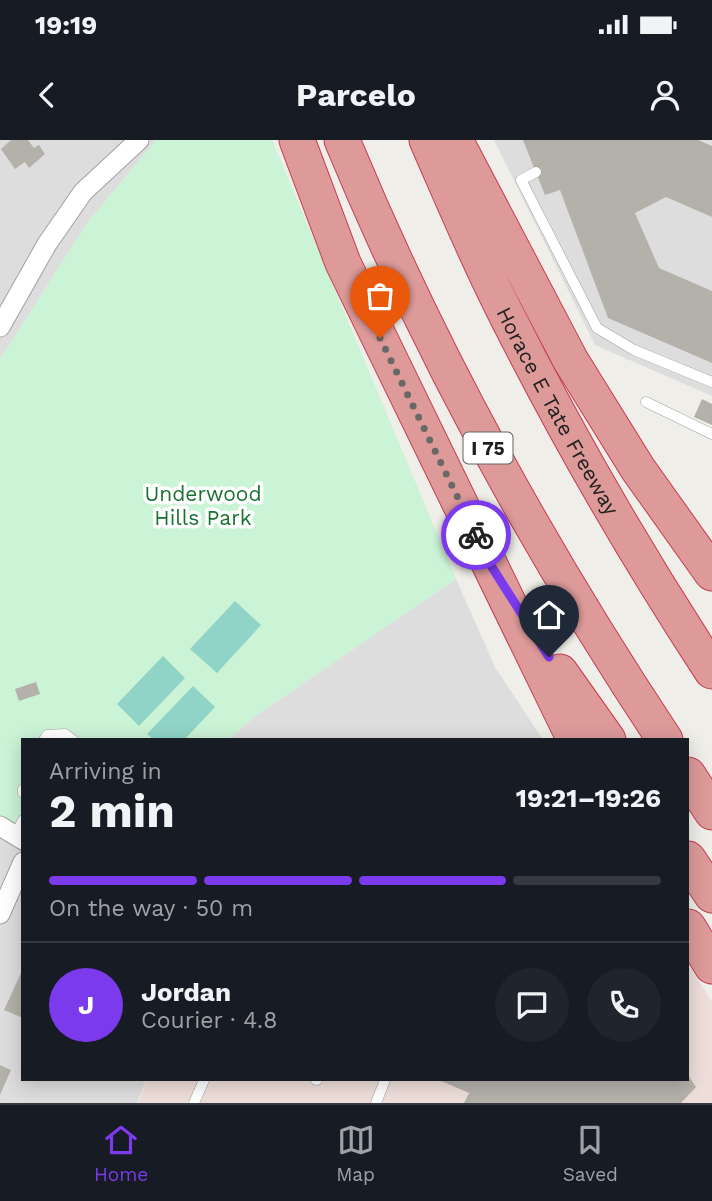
<!DOCTYPE html>
<meta charset="utf-8">
<style>
:root{--surface:#171b24;--page:#20242c;--text:#f1f3f6;--muted:#9ea1a6;--line:#363941;--accent:#7c3aed}
body{margin:0;font-family:"Work Sans",sans-serif;background:var(--page);color:var(--text);height:100vh;display:flex;flex-direction:column;font-size:26px;white-space:nowrap}
*{box-sizing:border-box;margin:0}
p{font-size:23px;color:var(--muted)}
.icon{flex:none;width:38px;height:38px;fill:none;stroke:currentColor;stroke-width:2;stroke-linecap:round;stroke-linejoin:round}
.map{position:relative;flex:1;overflow:hidden}
.drawer{position:absolute;left:21px;top:598px;width:668px;height:343px;display:flex;flex-direction:column;background:var(--surface);border-radius:0px;box-shadow:0 4px 18px #0003}
.drawer>*{flex:none}
.pin{position:absolute;display:grid;place-items:center;width:60px;height:60px;color:#fff;margin:-72px -30px;border-radius:50% 50% 50% 0;rotate:-45deg;box-shadow:0 0 7px #0007}
.pin .icon{rotate:45deg}
.courier{position:absolute;display:grid;place-items:center;width:70px;height:70px;margin:-35px;border:5px solid #7c3aed;border-radius:50%;background:#fff;color:#222;box-shadow:0 2px 9px #0007}
.headline em{font-style:normal;font-weight:700}
.headline div{display:flex;flex-direction:column-reverse}
.headline{display:flex;align-items:center;justify-content:space-between;height:119px;padding:0 28px}
h1{font-size:46px;font-weight:700;line-height:52px}
.bar{display:grid;grid-template-columns:repeat(4,1fr);gap:10px 7px;align-content:center;height:84px;padding:0 28px}
.bar i{height:9px;border-radius:5px;background:var(--line)}
.bar .on{background:var(--accent)}
.bar p{grid-column:span 4}
.line{display:flex;align-items:center;gap:18px;padding:0 28px;border-top:2px solid var(--line)}
.line div{flex:1}
.round{display:grid;place-items:center;flex:none;width:74px;height:74px;border-radius:37px;background:var(--page)}
.status{display:flex;justify-content:space-between;align-items:center;height:49px;padding:0 35px;background:var(--surface);direction:ltr}
.status svg{height:19px;fill:currentColor}
header{display:flex;justify-content:space-between;align-items:center;height:91px;padding:0 28px;background:var(--surface);font-size:32px;font-weight:700}
.tabs{display:flex;justify-content:space-around;align-items:center;height:98px;border-top:2px solid var(--line);background:var(--surface);font-size:19px;color:var(--muted)}
.tabs a{display:grid;justify-items:center;gap:4px}
.tabs .on{color:var(--accent)}
.map>svg:first-child{display:block}
.residential{fill:#dedddd}
.commercial{fill:#eeded9}
.park{fill:#cbf3d6}
.pitch{fill:#90d4c7}
.building{fill:#b4b1ab}
.lines{fill:none;stroke-linecap:round;stroke-linejoin:round}
.service-casing{stroke:#a1a1a1;stroke-width:11}
.minor-casing{stroke:#a1a1a1;stroke-width:21}
.motorway-casing{stroke:#c63c51;stroke-width:37}
.service{stroke:#fff;stroke-width:10}
.minor{stroke:#fff;stroke-width:19}
.motorway{stroke:#dd9a99;stroke-width:35}
.done{stroke:#686866;stroke-width:7;stroke-dasharray:0 12.6}
.route{stroke:#7c3aed;stroke-width:9}
.labels{text-anchor:middle;dominant-baseline:central;stroke-width:7;stroke-linejoin:round;paint-order:stroke}
.shield{fill:#fff;stroke:#636363;stroke-width:2}
.shield-label{font-size:19px;font-weight:bold;fill:#202020}
.street-label{font-size:21px;fill:#202020;stroke:#fff}
.park-label{font-size:21px;fill:#1a7232;stroke:#fff}
</style>
<div class="status"><b>19:19</b><svg viewBox="0 0 49 12"><path d="M0 12V9h3v3zM5 12V6h3v6zM10 12V3h3v9zM15 12V0h3v12zM26 1h20v11H26zM47 4h2v5h-2z"/></svg></div>
<header><svg class="icon" aria-label="back" viewBox="0 0 24 24"><path d="M15 5l-7 7 7 7"/></svg>Parcelo<svg class="icon" aria-label="person" viewBox="0 0 24 24"><circle cx="12" cy="8" r="4"/><path d="M4 21q1-7 8-7t8 7"/></svg></header>
<div class="map">
<svg width="712" height="963" viewBox="0 0 712 963">
<rect width="100%" height="100%" fill="#efeee8"/>
<g class="residential">
<path d="M0 0H156L88 82 0 219Z"/>
<path d="M494 0H712V256L595 205Z"/>
<path d="M456 439 495 527 543 600H228L254 577Z"/>
<path d="M0 681 23 691V940H146L137 963H0Z"/>
</g>
<path class="commercial" d="M688 824 712 862V963H138L147 940H688Z"/>
<path class="park" d="M156 0H272L456 439 254 577 228 600H23V691L0 681V219L88 82Z"/>
<g class="pitch">
<path d="M235 461 261 485 217 533 190 509Z"/>
<path d="M163 516 185 538 139 586 117 564Z"/>
<path d="M193 546 215 567 184 600H154L147 594Z"/>
</g>
<g class="building">
<path d="M11 0H28L34 8 39 5 45 14 29 28 25 22 15 29 1 9Z"/>
<path d="M523 0H698L712 6V77L666 57 635 73 659 128 712 151V223L608 178 560 50 545 55Z"/>
<path d="M702 259 712 264V285L694 277Z"/>
<path d="M36 542 40 554 19 561 15 549Z"/>
<path d="M21 833 23 834V878L4 870Z"/>
<path d="M0 925 11 930 0 955Z"/>
<path d="M688 935 696 947 681 963H464L469 953 439 940H688Z"/>
</g>
<g class="lines">
<g class="service-casing">
<g id="service">
<path d="M536 32 521 40 597 188 634 210 712 242"/>
<path d="M646 262 712 294"/>
<path d="M44 600 47 595 65 594 73 600"/>
<path d="M23 649V653"/>
<path d="M16 694 23 680"/>
<path d="M316 940H317"/>
<path d="M194 963 204 940"/>
<path d="M376 963 385 940"/>
</g>
</g>
<g class="minor-casing">
<g id="minor">
<path d="M0 187 47 104 83 52 139 0"/>
<path d="M0 686 23 700"/>
<path d="M0 774 23 722"/>
</g>
</g>
<g class="motorway-casing">
<g id="motorway">
<path d="M297 0 343 123 575 600"/>
<path d="M342 0C429 211 539 410 665 600"/>
<path id="s1" d="M427 0C452 57 476 115 504 170 566 294 636 415 712 531"/>
<path d="M455 0 571 221 638 329 712 433"/>
<path d="M560 532 608 600"/>
<path d="M688 635 712 672"/>
<path d="M688 719 712 755"/>
<path d="M688 787 712 826"/>
</g>
</g>
<use href="#service" class="service"/>
<use href="#minor" class="minor"/>
<use href="#motorway" class="motorway"/>
</g>
<g class="lines">
<path class="done" d="M380 198 476 395"/>
<path class="route" d="M476 395 490 424 549 517"/>
</g>
<g class="labels">
<rect class="shield" x="463.5" y="292.5" width="49" height="31" rx="5"/>
<g class="shield-label">
<text x="488" y="308">I 75</text>
</g>
<g class="street-label">
<text stroke="none"><textPath href="#s1" startOffset="301">Horace E Tate Freeway</textPath></text>
</g>
<g class="park-label">
<text x="203" y="353">Underwood<tspan x="203" dy="24">Hills Park</tspan></text>
</g>
</g>
</svg>
<div class="pin" style="left:380px;top:198px;background:#ea580c"><svg class="icon" aria-label="bag" viewBox="0 0 24 24"><path d="M5 8h14l-1 12H6zM9 8a3 3 0 0 1 6 0"/></svg></div>
<div class="pin" style="left:549px;top:517px;background:#1f2937"><svg class="icon" aria-label="home" viewBox="0 0 24 24"><path d="M3 11l9-7 9 7M6 9v11h12V9"/></svg></div>
<div class="courier" style="left:476px;top:395px"><svg class="icon" aria-label="bike" viewBox="0 0 24 24"><circle cx="6" cy="16" r="4"/><circle cx="18" cy="16" r="4"/><path d="M6 16l4-8h5l3 8M10 8l3 8H6M13 5h3"/></svg></div>
<section class="drawer">
<div class="headline"><div><h1>2 min</h1><p>Arriving in</p></div><em>19:21–19:26</em></div>
<div class="bar"><i class="on"></i><i class="on"></i><i class="on"></i><i></i><p>On the way · 50 m</p></div>
<div class="line" style="height:126px"><b class="round" style="background:var(--accent);color:#fff">J</b><div><b>Jordan</b><p>Courier · 4.8</p></div><a class="round"><svg class="icon" aria-label="chat" viewBox="0 0 24 24"><path d="M4 5h16v11H9l-5 4z"/></svg></a><a class="round"><svg class="icon" aria-label="phone" viewBox="0 0 24 24"><path d="M5 4h4l2 5-3 2q2 4 5 5l2-3 5 2v4C11 20 4 13 5 4z"/></svg></a></div>
</section>
</div>
<nav class="tabs">
<a class="on"><svg class="icon" aria-label="home" viewBox="0 0 24 24"><path d="M3 11l9-7 9 7M6 9v11h12V9"/></svg>Home</a>
<a><svg class="icon" aria-label="map" viewBox="0 0 24 24"><path d="M3 6l6-2 6 2 6-2v14l-6 2-6-2-6 2zM9 4v14M15 6v14"/></svg>Map</a>
<a><svg class="icon" aria-label="saved" viewBox="0 0 24 24"><path d="M7 4h10v16l-5-4-5 4z"/></svg>Saved</a>
</nav>
